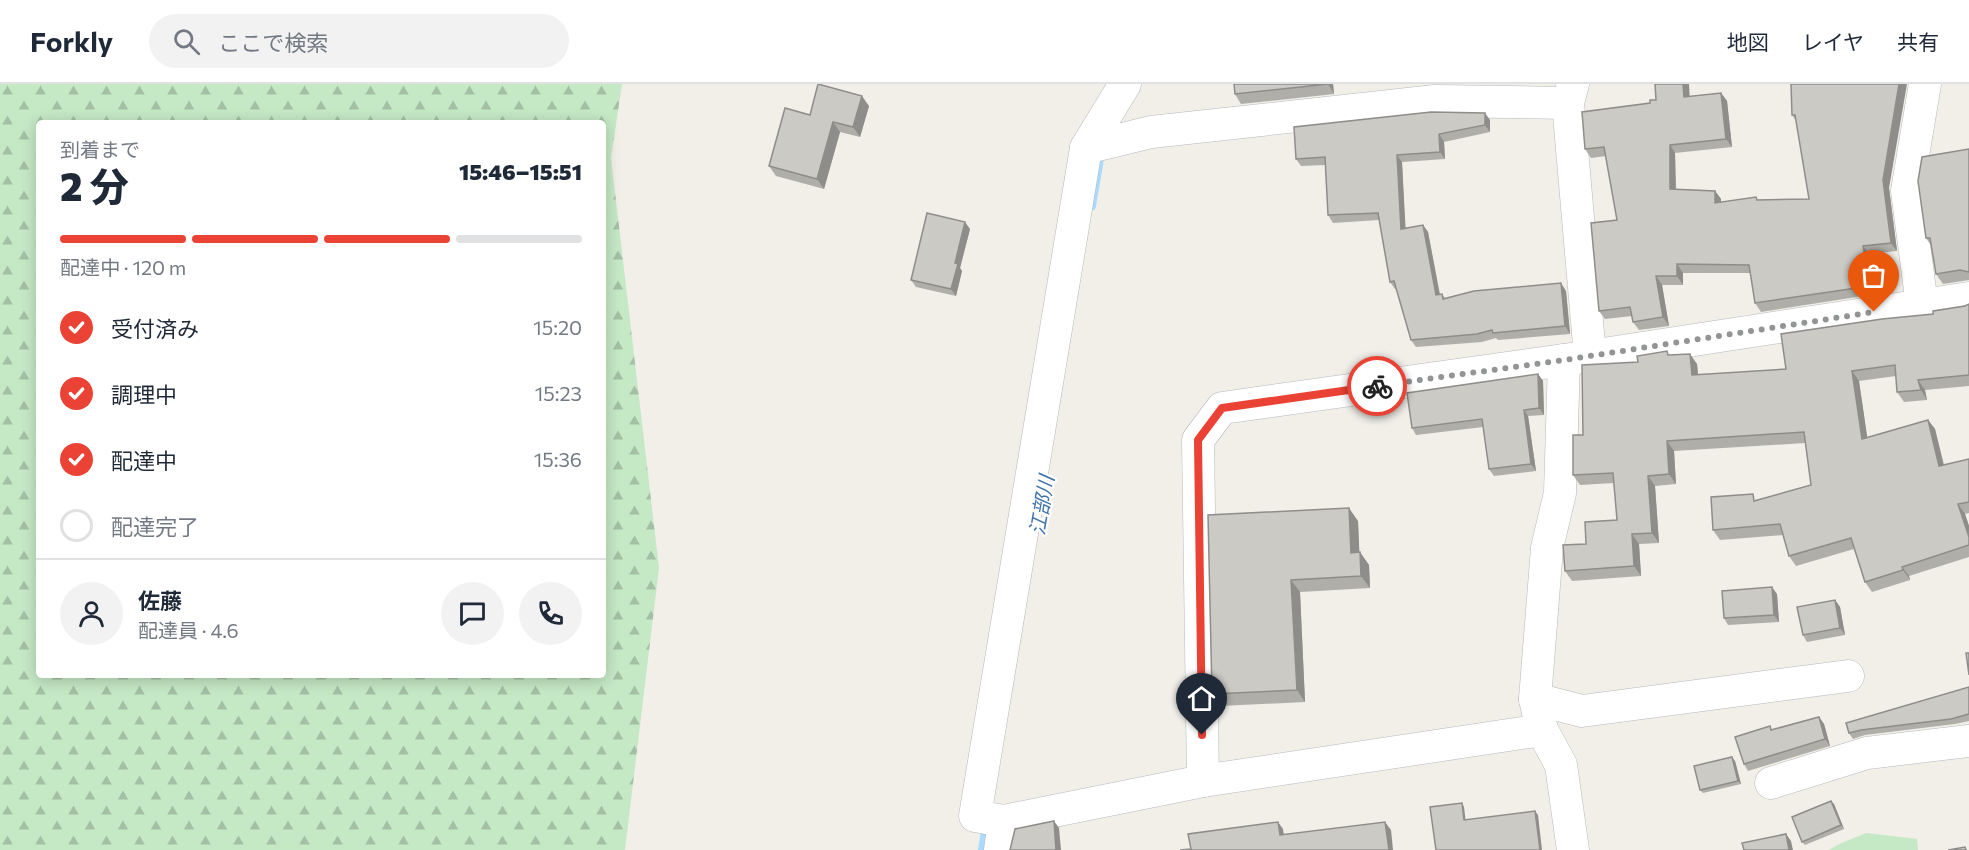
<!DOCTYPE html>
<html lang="ja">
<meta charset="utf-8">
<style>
:root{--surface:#fff;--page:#f2f2f3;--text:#1f2937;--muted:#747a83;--line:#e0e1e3;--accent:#ea4335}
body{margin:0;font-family:Commissioner,"Noto Sans JP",sans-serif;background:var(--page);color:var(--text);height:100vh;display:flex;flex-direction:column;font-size:22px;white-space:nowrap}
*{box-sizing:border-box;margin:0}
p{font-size:20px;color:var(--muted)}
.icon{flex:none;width:33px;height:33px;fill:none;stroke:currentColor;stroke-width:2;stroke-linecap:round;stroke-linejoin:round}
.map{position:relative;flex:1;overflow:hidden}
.sheet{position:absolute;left:36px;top:36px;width:570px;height:558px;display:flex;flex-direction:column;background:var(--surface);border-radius:6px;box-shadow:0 3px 15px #0003}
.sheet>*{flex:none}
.pin{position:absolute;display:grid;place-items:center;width:51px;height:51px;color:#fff;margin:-62px -26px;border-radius:50% 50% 50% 0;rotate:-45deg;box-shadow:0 0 6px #0007}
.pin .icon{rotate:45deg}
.courier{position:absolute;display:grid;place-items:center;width:60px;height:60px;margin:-30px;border:4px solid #ea4335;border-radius:50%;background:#fff;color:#222;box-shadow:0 2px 8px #0007}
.overview em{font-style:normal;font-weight:800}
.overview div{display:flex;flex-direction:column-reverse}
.overview{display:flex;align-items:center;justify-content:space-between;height:102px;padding:0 24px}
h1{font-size:39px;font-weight:800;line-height:45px}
.bar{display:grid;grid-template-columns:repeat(4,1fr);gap:9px 6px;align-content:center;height:72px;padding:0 24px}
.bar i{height:8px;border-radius:4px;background:var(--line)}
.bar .current{background:var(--accent)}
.bar p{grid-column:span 4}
.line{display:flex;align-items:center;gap:15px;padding:0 24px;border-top:2px solid var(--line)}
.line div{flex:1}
.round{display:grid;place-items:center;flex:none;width:63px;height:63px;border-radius:32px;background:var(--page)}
ol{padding:0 24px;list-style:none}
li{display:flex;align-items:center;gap:18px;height:66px}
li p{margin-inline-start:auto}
li .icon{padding:6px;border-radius:50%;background:var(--accent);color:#fff;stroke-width:4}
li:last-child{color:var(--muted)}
li i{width:33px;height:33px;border:3px solid var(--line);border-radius:50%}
header{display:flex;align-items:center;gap:36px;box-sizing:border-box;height:84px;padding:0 30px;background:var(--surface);border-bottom:2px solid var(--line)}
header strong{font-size:28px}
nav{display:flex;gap:33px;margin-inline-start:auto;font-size:21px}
.search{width:420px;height:54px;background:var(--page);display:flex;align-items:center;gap:15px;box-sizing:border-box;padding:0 21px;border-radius:33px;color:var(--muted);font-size:22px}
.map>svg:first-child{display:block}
.grass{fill:#c5e8c5}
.forest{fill:url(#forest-firs);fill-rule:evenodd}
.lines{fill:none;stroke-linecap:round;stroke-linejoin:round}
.stream{stroke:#aadaff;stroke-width:8}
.minor-casing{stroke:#b5b8bc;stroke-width:33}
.minor{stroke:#fff;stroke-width:32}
.wall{fill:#afaea9}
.shaded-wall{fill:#8f8d8a}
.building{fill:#cccac5;stroke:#8f8d8a;stroke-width:1.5}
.done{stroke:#929495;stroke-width:6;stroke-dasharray:0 10.8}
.route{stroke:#ea4335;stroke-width:8}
.labels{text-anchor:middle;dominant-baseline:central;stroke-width:4.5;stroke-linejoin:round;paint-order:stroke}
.water-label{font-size:20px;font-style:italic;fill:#4174aa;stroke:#fff}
</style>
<header>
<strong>Forkly</strong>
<div class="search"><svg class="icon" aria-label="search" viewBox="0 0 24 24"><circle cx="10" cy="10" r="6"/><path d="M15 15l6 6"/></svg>ここで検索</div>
<nav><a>地図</a><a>レイヤ</a><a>共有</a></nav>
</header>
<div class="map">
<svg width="1969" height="766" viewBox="0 0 1969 766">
<defs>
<pattern id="forest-firs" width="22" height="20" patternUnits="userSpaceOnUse" patternTransform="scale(1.5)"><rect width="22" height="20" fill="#c5e8c5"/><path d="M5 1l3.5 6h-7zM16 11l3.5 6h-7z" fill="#a3c0a4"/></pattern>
</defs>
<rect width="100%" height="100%" fill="#f1efe8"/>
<path class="grass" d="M1866 749 1917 755 1918 766H1829L1837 761Z"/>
<path class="forest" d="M0 0H622L611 74 659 484 625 766H0ZM39 39H603V591H39Z"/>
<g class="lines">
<g class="stream">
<path d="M1092 122 1100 75"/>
<path d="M982 766 986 741"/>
</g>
<g class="minor-casing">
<g id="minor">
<path d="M1573 0 1568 19 1590 272"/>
<path d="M1086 64 1151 48 1435 17 1568 19"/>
<path d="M1922 221 1907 107 1925 0"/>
<path d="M1564 276 1560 409 1547 464 1535 615 1542 646 1561 681 1573 766"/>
<path d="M1535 615 1582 627 1848 592"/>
<path d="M1203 697 1198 356 1222 324 1564 276 1969 214"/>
<path d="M1771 699 1867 669 1969 657"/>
<path d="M1004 737 1203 697 1542 646"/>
<path d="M1000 766 1004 737 975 732 1086 64 1125 0"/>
</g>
</g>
<use href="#minor" class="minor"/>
</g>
<g class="wall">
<path d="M1234 0H1333L1334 10 1241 20 1235 10Z"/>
<path d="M1791 0 1889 104 1897 167 1869 170 1876 210 1761 228 1755 219 1751 189H1683V201H1662L1669 242 1639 246 1633 238 1632 232 1605 235 1599 227 1617 136 1606 72 1591 74 1585 65 1650 19 1690 12 1721 9 1727 17 1732 63 1675 69 1676 105 1715 107 1721 115V118L1756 113 1758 116 1809 115 1797 38 1792 31Z"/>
<path d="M869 22 860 53 840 48 824 105 776 92 769 82 810 31Z"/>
<path d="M1490 36V48L1444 58 1445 75 1402 78 1405 144 1423 141 1428 148 1440 210H1442L1445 214 1566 207 1570 250 1498 256 1496 254 1482 258 1416 263 1411 256 1397 205H1395L1390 198 1379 136 1333 139 1328 131 1325 81 1301 82 1296 75Z"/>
<path d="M1969 65V196L1943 200 1936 190 1932 163 1926 154Z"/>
<path d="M970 145 960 184 962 187 956 212 916 203 911 196Z"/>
<path d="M1969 220V302L1925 306 1927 316 1904 318 1897 308 1896 292 1859 297 1867 354 1928 336 1935 345 1944 381 1969 375V429L1965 430 1969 442V473L1909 492 1910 496 1872 508 1865 498 1854 465 1796 482 1789 472 1783 451 1720 456 1713 446 1758 416 1811 401 1805 359 1674 367 1676 400 1655 402 1659 459 1639 460 1641 492 1572 497 1565 487 1586 460 1617 436 1614 399 1580 401 1573 391 1583 351 1638 278 1670 271 1697 280 1698 291 1786 285 1933 230Z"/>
<path d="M1538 290 1543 297 1544 331 1528 332 1536 387 1494 392 1489 385 1483 343 1416 351 1412 344Z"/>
<path d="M1208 431 1358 437 1359 468 1369 481 1370 504 1300 508 1305 618 1221 622 1212 610Z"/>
<path d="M1777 510 1779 538 1728 541 1724 534Z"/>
<path d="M1835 516 1840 523 1845 551 1807 558 1803 551Z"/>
<path d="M1969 603V637L1955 640 1865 651 1853 655 1849 649Z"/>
<path d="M1819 633 1824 640 1830 662 1748 687 1744 680 1772 646Z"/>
<path d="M1735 677 1741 700 1703 709 1700 706Z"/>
<path d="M1834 720 1844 745 1805 761 1802 758Z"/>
</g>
<g class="shaded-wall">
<path d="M1328 0H1333L1334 10Z"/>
<path d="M1683 0H1689L1690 21 1684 13Z"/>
<path d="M1899 0H1907L1889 104 1897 167 1891 159 1883 96Z"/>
<path d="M1721 9 1727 17 1732 63 1726 55Z"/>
<path d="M862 12 869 22 860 53 853 43Z"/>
<path d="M1485 29 1490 36V48L1485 41Z"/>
<path d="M833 38 840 48 824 105 817 95Z"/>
<path d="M1439 50 1444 58 1445 75 1440 68Z"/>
<path d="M1670 61 1675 69 1676 113 1670 105Z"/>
<path d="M1397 71 1402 78 1406 152 1401 145Z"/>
<path d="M1715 107 1721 115V128L1715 119Z"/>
<path d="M965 138 970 145 960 184 962 187 956 212 951 205 955 179Z"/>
<path d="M1423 141 1428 148 1441 218 1436 211Z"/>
<path d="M1863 162 1869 170 1876 210 1870 202Z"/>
<path d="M1677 180 1683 189V201L1677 192Z"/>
<path d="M1656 192 1662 201 1669 242 1663 233Z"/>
<path d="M1561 199 1566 207 1570 250 1565 242Z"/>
<path d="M1690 270 1697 280 1699 301 1692 291Z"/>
<path d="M1852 287 1859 297 1869 365 1862 355Z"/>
<path d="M1538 290 1543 297 1544 331 1539 324Z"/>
<path d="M1918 296 1925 306 1927 316 1921 306Z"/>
<path d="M1524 326 1528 332 1536 387 1531 380Z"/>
<path d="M1928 336 1935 345 1946 391 1939 382Z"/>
<path d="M1667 357 1674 367 1676 400 1669 390Z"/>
<path d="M1648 392 1655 402 1659 459 1652 449Z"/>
<path d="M1958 420 1965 430 1969 442V453Z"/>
<path d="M1349 424 1358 437 1360 481 1351 469Z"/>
<path d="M1632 450 1639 460 1641 492 1634 482Z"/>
<path d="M1360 468 1369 481 1370 504 1361 492Z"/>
<path d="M1902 483 1909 492 1910 496 1903 486Z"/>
<path d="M1291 496 1300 508 1305 618 1297 606Z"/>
<path d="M1772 503 1777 510 1779 538 1774 531Z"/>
<path d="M1835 516 1840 523 1845 551 1840 544Z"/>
<path d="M1819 633 1824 640 1830 662 1825 655Z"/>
<path d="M1732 673 1735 677 1741 700 1738 697Z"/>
<path d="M1831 717 1834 720 1844 745 1841 741Z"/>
<path d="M1462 719 1464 723 1466 740 1464 736Z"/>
<path d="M1535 727 1538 731 1542 766H1540Z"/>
<path d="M1054 737 1059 744 1061 766H1056Z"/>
<path d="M1278 738 1283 745 1285 758 1280 751Z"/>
<path d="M1385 738 1391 746 1393 766H1389Z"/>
<path d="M1786 750 1791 757 1793 766H1789Z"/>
</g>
<g class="building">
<path d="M818 0 862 12 853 43 833 38 817 95 769 82 785 24 810 31Z"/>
<path d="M1234 0H1328L1235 10Z"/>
<path d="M1655 0H1683L1684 13 1721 9 1726 55 1670 61V105L1715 107V119L1756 113 1757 116 1809 115 1795 31H1792L1791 0H1899L1883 96 1891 159 1863 162 1870 202 1755 219 1749 181 1677 180V192H1656L1663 233 1633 238 1630 223 1599 227 1591 139 1617 136 1604 63 1585 65 1582 28 1650 19V16H1656Z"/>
<path d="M1431 28 1485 29V41L1439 50 1440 68 1397 71 1401 145 1423 141 1436 211 1442 210 1443 215 1474 207 1561 199 1565 242 1493 249 1492 246 1477 250 1411 256 1394 197 1390 198 1378 129 1328 131 1325 73 1296 75 1294 43Z"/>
<path d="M1969 65V188L1960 186 1936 190 1930 154H1926L1918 97 1922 73Z"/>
<path d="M927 129 965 138 955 179 958 180 951 205 911 196Z"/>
<path d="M1969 220V291L1918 296 1921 306 1897 308 1895 281 1852 287 1862 355 1928 336 1939 382 1969 375V418L1958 420 1969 453V461L1902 483 1903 486 1865 498 1851 454 1789 472 1780 440 1713 446 1711 413 1753 410 1754 417 1811 401 1804 348 1667 357 1669 390 1648 392 1652 449 1632 450 1634 482 1565 487 1563 461 1586 460 1585 438 1617 436 1613 389 1573 391V351H1583L1582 281 1638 278 1637 272 1667 267 1668 271 1690 270 1692 291 1786 285 1781 250 1882 235 1933 230V227L1965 222Z"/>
<path d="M1538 290 1539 324 1524 326 1531 380 1489 385 1482 335 1412 344 1407 309Z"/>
<path d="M1349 424 1351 469 1360 468 1361 492 1291 496 1297 606 1212 610 1208 431Z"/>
<path d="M1772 503 1774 531 1724 534 1722 507Z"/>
<path d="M1835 516 1840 544 1803 551 1797 523Z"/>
<path d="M1966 569H1969V591Z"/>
<path d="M1969 603V630L1951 635 1861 646 1849 649 1846 639Z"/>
<path d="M1819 633 1825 655 1744 680 1735 653 1770 642 1771 646Z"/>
<path d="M1732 673 1738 697 1700 706 1694 682Z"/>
<path d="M1831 717 1841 741 1802 758 1792 733Z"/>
<path d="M1462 719 1464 736 1535 727 1540 766H1436L1430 723Z"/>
<path d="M1054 737 1056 766H1010L1015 745Z"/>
<path d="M1278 738 1280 751 1385 738 1389 766H1180L1191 765 1188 750Z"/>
<path d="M1786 750 1789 766H1744L1742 759Z"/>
<path d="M1965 763 1966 766H1948Z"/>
</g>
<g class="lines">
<path class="done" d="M1377 302 1564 276 1874 228"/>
<path class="route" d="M1202 651 1198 356 1222 324 1377 302"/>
</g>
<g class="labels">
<g class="water-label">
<text transform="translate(1041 421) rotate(-80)">江部川</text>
</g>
</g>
</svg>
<div class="pin" style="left:1874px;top:228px;background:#ea580c"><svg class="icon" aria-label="bag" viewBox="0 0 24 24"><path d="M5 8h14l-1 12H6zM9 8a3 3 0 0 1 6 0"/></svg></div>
<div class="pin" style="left:1202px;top:651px;background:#1f2937"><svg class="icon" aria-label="home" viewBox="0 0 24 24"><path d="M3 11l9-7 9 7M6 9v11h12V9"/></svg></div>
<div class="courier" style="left:1377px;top:302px"><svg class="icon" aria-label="bike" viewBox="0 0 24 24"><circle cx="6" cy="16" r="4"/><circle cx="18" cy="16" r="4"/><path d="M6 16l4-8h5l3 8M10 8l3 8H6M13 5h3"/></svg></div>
<section class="sheet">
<div class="overview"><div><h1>2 分</h1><p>到着まで</p></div><em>15:46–15:51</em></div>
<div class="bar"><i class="current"></i><i class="current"></i><i class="current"></i><i></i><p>配達中 · 120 m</p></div>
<ol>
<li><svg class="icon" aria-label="check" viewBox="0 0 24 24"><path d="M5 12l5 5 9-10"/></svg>受付済み<p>15:20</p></li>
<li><svg class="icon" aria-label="check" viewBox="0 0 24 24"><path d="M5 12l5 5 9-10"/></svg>調理中<p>15:23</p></li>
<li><svg class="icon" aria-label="check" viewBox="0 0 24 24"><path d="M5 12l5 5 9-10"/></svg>配達中<p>15:36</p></li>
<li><i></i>配達完了</li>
</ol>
<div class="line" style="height:108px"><a class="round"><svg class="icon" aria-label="person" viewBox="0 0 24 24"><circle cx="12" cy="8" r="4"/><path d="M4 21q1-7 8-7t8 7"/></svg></a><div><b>佐藤</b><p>配達員 · 4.6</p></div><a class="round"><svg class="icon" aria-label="chat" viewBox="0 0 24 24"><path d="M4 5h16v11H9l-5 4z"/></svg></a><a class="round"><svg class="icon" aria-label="phone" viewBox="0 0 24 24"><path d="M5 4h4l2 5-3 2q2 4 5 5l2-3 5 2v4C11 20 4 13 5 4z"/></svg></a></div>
</section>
</div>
